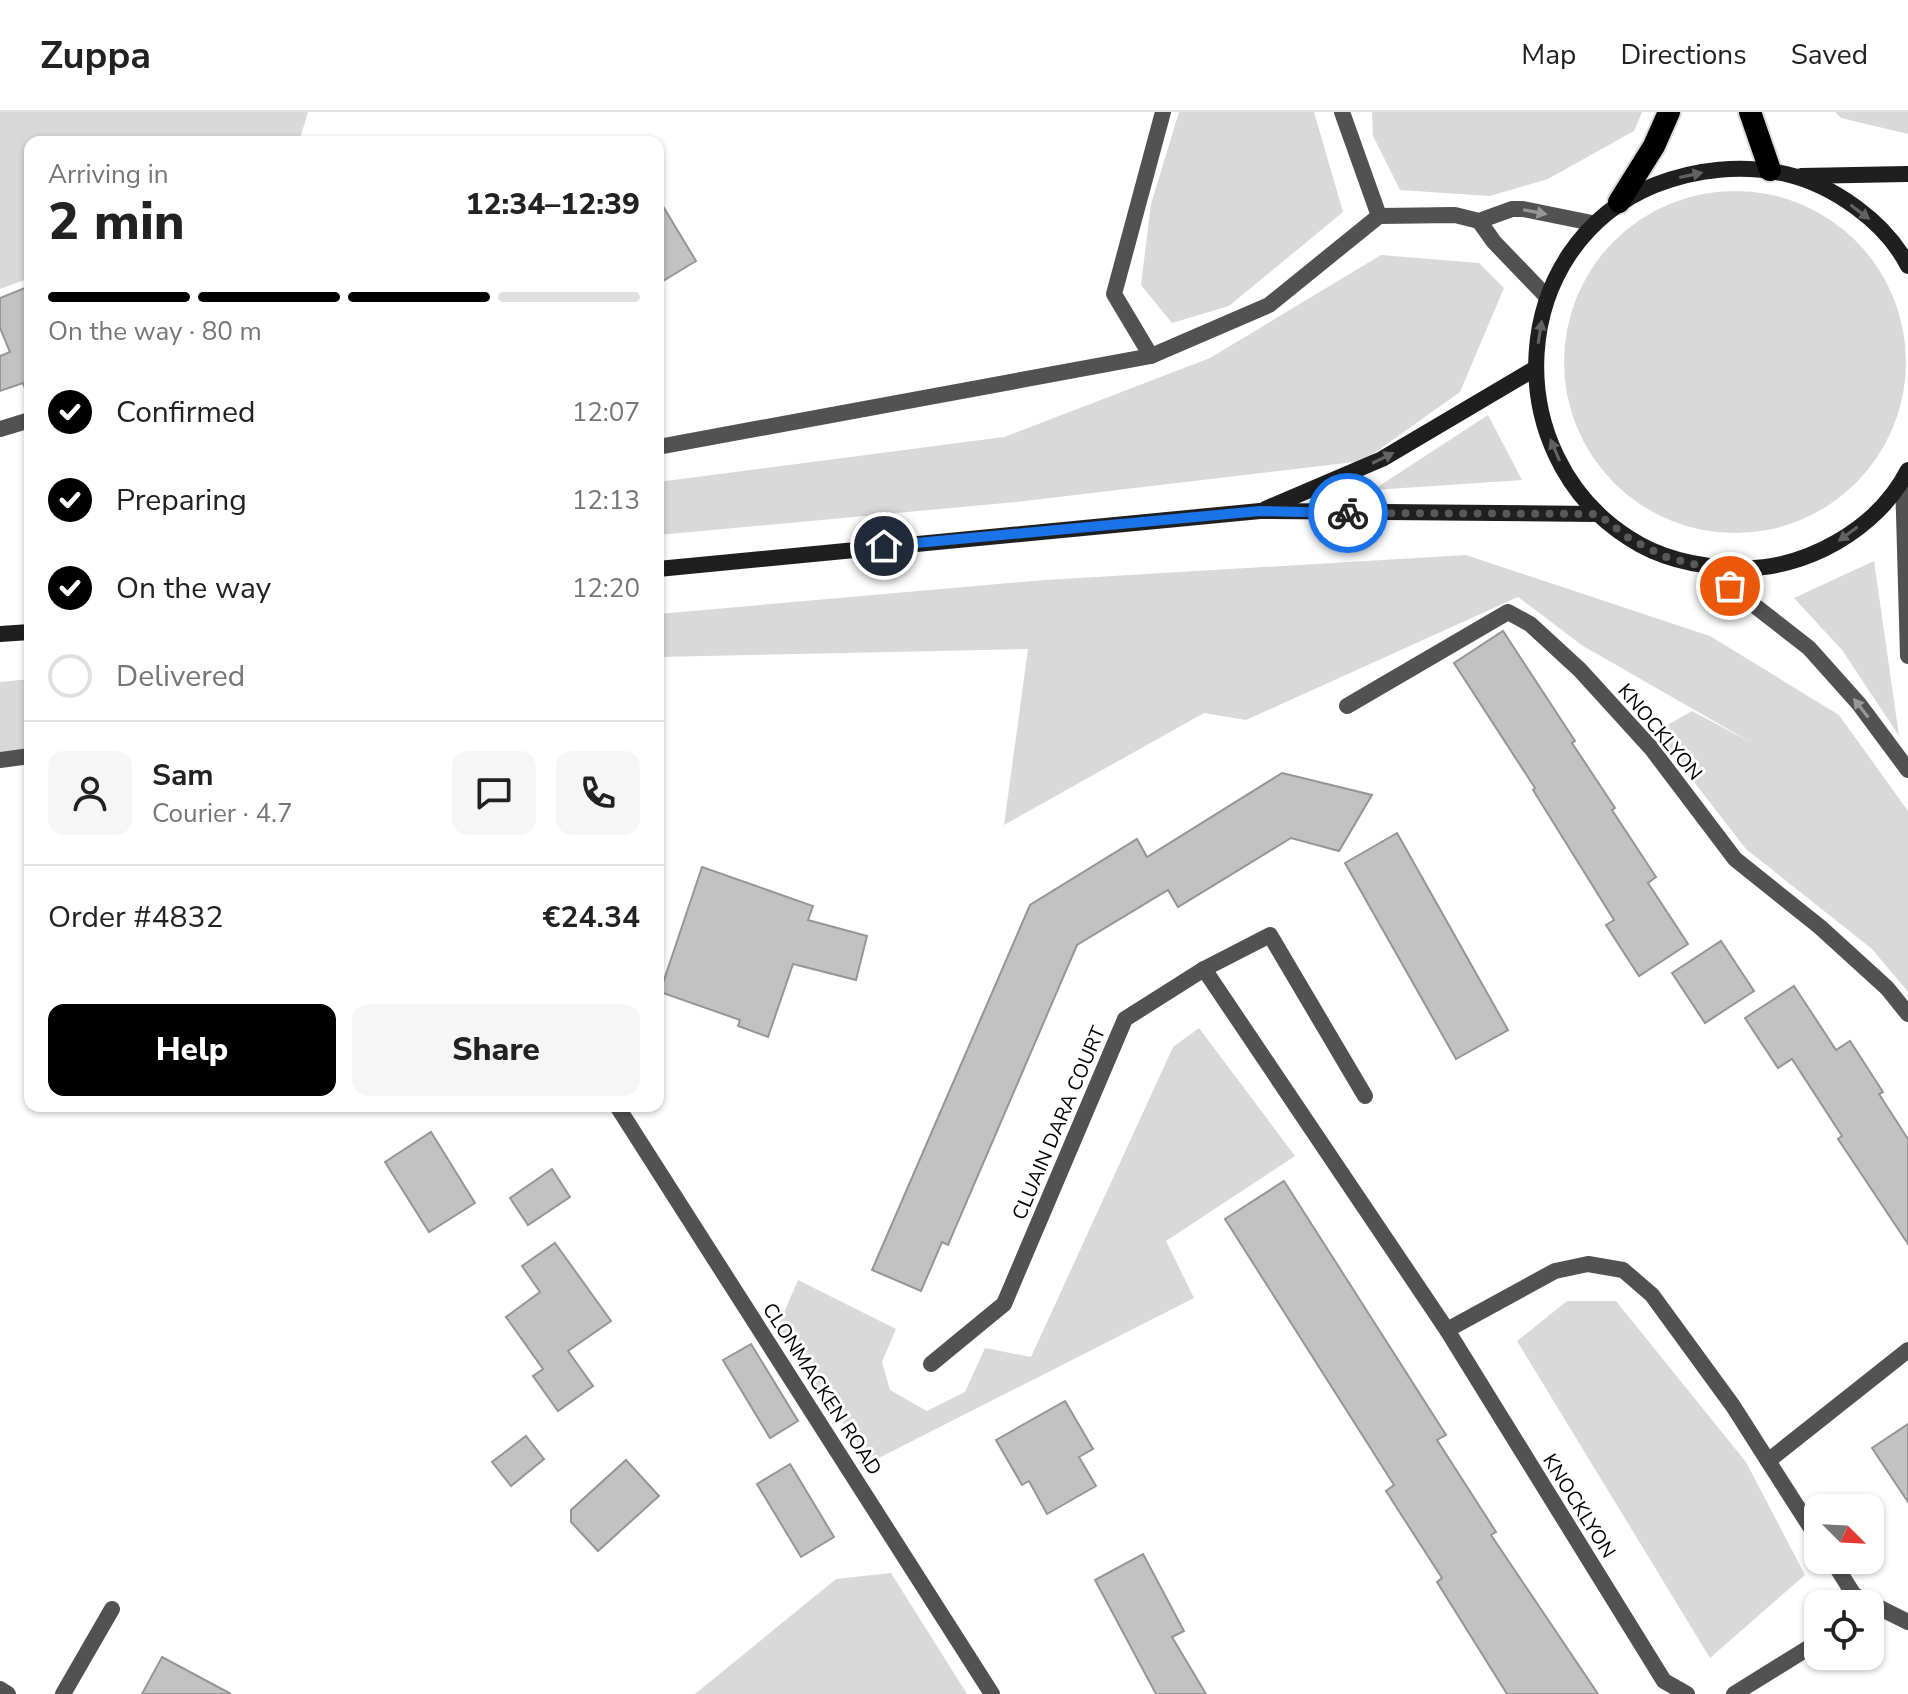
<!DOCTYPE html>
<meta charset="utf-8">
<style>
:root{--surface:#fff;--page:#f6f6f6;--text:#222;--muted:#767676;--line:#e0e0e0;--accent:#000}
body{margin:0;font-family:"Nunito Sans",sans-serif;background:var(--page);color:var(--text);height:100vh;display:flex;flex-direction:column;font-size:30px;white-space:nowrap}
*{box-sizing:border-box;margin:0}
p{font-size:26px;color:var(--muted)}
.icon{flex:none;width:44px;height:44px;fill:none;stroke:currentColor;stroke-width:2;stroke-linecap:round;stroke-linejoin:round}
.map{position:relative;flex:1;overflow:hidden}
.panel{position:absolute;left:24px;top:24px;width:640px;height:976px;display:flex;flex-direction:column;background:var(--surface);border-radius:16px;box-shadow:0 2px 6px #0004}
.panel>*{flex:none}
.needle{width:52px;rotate:114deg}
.controls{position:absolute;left:1804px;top:1382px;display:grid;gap:16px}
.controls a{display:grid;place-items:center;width:80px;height:80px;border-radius:16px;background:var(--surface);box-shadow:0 2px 6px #0004;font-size:40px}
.pin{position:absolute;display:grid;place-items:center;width:68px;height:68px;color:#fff;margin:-34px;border:4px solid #fff;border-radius:50%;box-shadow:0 2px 8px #0007}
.courier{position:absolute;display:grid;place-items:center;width:80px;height:80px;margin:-40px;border:6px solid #1a73e8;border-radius:50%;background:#fff;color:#222;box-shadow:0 2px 10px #0007}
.head em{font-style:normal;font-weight:800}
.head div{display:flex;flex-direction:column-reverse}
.head{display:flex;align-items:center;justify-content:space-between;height:136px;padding:0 24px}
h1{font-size:52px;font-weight:800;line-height:60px}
.bar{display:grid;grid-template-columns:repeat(4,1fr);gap:12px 8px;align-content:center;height:96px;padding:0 24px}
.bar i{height:10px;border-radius:6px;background:var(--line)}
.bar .active{background:var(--accent)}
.bar p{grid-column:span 4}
.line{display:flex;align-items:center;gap:20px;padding:0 24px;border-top:2px solid var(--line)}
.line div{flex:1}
.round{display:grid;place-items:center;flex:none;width:84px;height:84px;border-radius:16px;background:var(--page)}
ol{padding:0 24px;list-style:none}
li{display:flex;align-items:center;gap:24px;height:88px}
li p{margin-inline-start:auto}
li .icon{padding:8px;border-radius:50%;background:var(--accent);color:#fff;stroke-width:4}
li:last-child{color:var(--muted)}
li i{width:44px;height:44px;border:4px solid var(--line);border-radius:50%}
.button{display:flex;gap:16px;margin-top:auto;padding:16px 24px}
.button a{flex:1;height:92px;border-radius:16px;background:var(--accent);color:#fff;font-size:32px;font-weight:800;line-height:92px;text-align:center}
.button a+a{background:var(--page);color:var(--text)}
header{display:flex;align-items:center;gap:48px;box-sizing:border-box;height:112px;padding:0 40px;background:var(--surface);border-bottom:2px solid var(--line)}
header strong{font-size:38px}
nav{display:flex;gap:44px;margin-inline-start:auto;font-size:28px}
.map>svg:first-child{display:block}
.green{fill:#d9d9d9}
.building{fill:#c2c2c2;stroke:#969696;stroke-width:2}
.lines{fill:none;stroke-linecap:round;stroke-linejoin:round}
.trunk-casing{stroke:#dbdbdb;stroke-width:26}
.service{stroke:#525252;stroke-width:16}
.minor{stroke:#525252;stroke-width:16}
.tertiary{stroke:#525252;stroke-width:16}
.secondary{stroke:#1f1f1f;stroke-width:16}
.trunk{stroke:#000;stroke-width:22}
.oneway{fill:#626262}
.oneway2{fill:#979797}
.done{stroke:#595959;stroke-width:8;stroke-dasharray:0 14.4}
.route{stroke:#1a73e8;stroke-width:10}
.labels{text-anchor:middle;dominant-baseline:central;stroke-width:6;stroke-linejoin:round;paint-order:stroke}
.street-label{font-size:20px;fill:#000;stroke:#fff}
</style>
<header>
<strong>Zuppa</strong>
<nav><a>Map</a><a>Directions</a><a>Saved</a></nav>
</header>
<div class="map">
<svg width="1908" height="1582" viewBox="0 0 1908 1582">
<rect width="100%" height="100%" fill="#fff"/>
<g class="green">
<path d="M0 0H308L299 30H30V166L0 177Z"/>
<path d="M1179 0H1314L1343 100 1229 194 1172 211 1141 173 1151 92Z"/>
<path d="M1372 0H1642L1634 19 1548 67 1490 84 1400 78 1373 24Z"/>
<path d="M1835 0H1908V22L1841 6Z"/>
<circle cx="1735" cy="250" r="171"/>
<path d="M1381 143 1479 151 1504 176 1460 280 1363 349 1016 390 658 423V370L1004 325 1210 246Z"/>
<path d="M1488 303 1522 368 1373 378Z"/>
<path d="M1466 443 1710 524 1839 603 1908 699V880L1872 837 1746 737 1655 620 1692 599 1754 632 1583 534 1518 485 1246 608 1204 601 1004 713 1028 537 658 545V502L1045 468Z"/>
<path d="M1874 449 1899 624 1842 538 1794 486Z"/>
<path d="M30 567V644L0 650V570Z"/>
<path d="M1199 916 1295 1044 1166 1129 1194 1186 871 1350 776 1219 798 1168 896 1217 882 1250 890 1278 927 1299 965 1280 985 1236 1031 1245 1173 935Z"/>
<path d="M1567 1189H1616L1746 1350 1805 1463 1710 1546 1517 1229Z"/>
<path d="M891 1461 967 1582H695L836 1467Z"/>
</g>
<g class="building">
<path d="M658 86 696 149 658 172Z"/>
<path d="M30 174V287H29L23 271 0 279V244L10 240 0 216V186Z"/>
<path d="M1503 519 1575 629 1572 631 1615 696 1612 698 1656 765 1648 771 1688 832 1639 864 1606 813 1614 808 1533 678 1535 676 1454 551Z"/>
<path d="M1282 661 1372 683 1339 739 1291 726 1178 795 1168 778 1077 833 948 1133 942 1130 921 1179 872 1158 1030 793 1137 727 1147 745Z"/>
<path d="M1397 721 1508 918 1456 947 1345 751Z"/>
<path d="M702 755 813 794 808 808 867 824 856 868 793 852 768 925 738 914 740 908 660 880Z"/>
<path d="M1721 829 1754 879 1705 911 1672 861Z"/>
<path d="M1794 874 1836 938 1850 929 1883 980 1879 982 1908 1027V1132L1838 1027 1842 1024 1792 947 1778 956 1745 906Z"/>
<path d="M431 1020 475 1091 429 1120 385 1050Z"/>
<path d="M552 1057 570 1085 528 1113 510 1086Z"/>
<path d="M1284 1069 1446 1323 1437 1328 1496 1420 1491 1423 1598 1582H1507L1437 1470 1442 1466 1386 1379 1394 1373 1225 1107Z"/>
<path d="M555 1131 611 1209 568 1239 593 1274 558 1299 533 1264 543 1257 506 1205 540 1180 522 1154Z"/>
<path d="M751 1232 798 1309 770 1326 723 1248Z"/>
<path d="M1065 1289 1093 1337 1079 1345 1096 1374 1047 1402 1029 1369 1022 1373 996 1328Z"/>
<path d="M1908 1312V1390L1872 1336Z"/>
<path d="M526 1324 544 1347 511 1374 492 1350Z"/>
<path d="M626 1348 659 1384 598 1439 571 1410V1398Z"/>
<path d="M790 1352 834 1425 801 1445 757 1372Z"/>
<path d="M1143 1442 1184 1519 1172 1525 1206 1582H1156L1095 1468Z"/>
<path d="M162 1545 231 1582H142Z"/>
</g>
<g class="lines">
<g class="trunk-casing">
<g id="trunk">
<path d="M1750 0 1770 58"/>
<path d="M1619 90 1654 34 1669 0"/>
</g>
</g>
<path class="service" d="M1342 0 1379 104"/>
<g class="minor">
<path d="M1479 109 1494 130 1546 184"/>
<path d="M1151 244 1114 182 1163 0"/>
<path d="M0 317 30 308"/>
<path d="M658 335 1151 244 1269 193 1379 104 1455 103 1479 109 1512 97H1523L1592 111"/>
<path d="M1347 594 1508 500 1530 512 1580 558 1651 636 1735 747 1820 815 1887 876 1908 902"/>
<path d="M0 648 30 644"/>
<path d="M1204 857 1447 1218 1664 1569 1687 1582"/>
<path d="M617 994 992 1582"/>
<path d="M1447 1218 1555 1159 1588 1152 1623 1158 1652 1183 1733 1294 1768 1349"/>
<path d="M931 1252 1004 1192 1125 907 1204 857 1270 823 1365 984"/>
<path d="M1818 1427 1768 1349 1908 1238"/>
<path d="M1832 1448 1854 1483 1852 1492"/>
<path d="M1854 1483 1908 1510"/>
<path d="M0 1577 8 1582"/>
<path d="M63 1582 112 1497"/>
<path d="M1734 1582 1818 1530"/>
</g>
<g class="tertiary">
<path d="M1903 367 1908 544"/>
<path d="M1705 455 1809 536 1859 592 1908 658"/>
</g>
<g class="secondary">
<path d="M1801 64 1908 62"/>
<path d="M1908 154C1886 110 1833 73 1786 62 1742 52 1696 57 1655 73 1506 134 1497 342 1629 426 1662 448 1700 455 1738 456 1804 459 1878 417 1908 358"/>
<path d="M1265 397 1382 347 1536 256"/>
<path d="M658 457 1260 399 1598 402"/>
<path d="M0 522 30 520"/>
</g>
<use href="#trunk" class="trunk"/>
</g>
<defs><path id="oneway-solid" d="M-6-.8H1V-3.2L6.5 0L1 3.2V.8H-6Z" transform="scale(2)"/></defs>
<g class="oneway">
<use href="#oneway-solid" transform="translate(1691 63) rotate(-12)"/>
<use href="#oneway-solid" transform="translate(1860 100) rotate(37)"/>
<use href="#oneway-solid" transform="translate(1540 220) rotate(-81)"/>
<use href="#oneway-solid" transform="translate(1555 338) rotate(-113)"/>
<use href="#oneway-solid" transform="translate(1383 346) rotate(-26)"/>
<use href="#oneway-solid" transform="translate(1848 422) rotate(143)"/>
</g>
<g class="oneway2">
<use href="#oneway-solid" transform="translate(1535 100) rotate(11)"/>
<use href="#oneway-solid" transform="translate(1861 596) rotate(-128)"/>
</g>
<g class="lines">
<path class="done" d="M1348 401 1598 402 1630 427 1666 445 1705 455 1730 474"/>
<path class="route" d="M884 434 1260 399 1348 401"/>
</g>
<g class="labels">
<g class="street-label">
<text transform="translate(1660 620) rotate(50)">KNOCKLYON</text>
<text transform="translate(1059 1011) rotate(-67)">CLUAIN DARA COURT</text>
<text transform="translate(822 1277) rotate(57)">CLONMACKEN ROAD</text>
<text transform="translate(1579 1394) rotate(58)">KNOCKLYON</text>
</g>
</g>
</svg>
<div class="controls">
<a><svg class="needle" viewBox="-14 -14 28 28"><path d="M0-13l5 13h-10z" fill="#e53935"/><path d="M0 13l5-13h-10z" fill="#767676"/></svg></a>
<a><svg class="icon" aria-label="locate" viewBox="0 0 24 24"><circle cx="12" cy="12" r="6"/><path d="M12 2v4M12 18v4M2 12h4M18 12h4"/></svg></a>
</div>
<div class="pin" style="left:1730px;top:474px;background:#ea580c"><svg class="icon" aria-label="bag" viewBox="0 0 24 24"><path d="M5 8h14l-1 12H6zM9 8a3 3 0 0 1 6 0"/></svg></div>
<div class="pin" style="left:884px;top:434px;background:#1f2937"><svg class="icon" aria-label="home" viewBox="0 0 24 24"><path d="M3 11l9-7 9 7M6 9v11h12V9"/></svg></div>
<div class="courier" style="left:1348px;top:401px"><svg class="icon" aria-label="bike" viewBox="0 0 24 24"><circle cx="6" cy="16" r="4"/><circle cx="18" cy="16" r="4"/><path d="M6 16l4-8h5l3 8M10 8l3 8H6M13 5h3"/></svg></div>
<section class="panel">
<div class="head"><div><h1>2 min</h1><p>Arriving in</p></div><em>12:34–12:39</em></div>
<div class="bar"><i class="active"></i><i class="active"></i><i class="active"></i><i></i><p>On the way · 80 m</p></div>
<ol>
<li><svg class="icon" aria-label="check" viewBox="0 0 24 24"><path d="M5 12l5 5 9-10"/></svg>Confirmed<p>12:07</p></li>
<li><svg class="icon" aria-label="check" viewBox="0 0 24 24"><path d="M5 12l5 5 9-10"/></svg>Preparing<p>12:13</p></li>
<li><svg class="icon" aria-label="check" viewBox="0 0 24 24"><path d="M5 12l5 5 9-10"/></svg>On the way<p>12:20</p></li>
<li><i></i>Delivered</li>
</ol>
<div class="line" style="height:144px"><a class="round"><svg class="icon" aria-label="person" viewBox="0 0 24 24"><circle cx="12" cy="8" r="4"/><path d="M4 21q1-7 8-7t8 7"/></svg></a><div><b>Sam</b><p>Courier · 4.7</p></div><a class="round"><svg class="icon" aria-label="chat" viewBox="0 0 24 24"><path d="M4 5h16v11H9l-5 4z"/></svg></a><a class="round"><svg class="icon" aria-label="phone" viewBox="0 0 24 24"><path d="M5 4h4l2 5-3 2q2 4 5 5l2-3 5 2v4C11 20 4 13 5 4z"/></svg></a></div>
<div class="line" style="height:104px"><div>Order #4832</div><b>€24.34</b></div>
<div class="button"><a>Help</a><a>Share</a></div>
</section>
</div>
